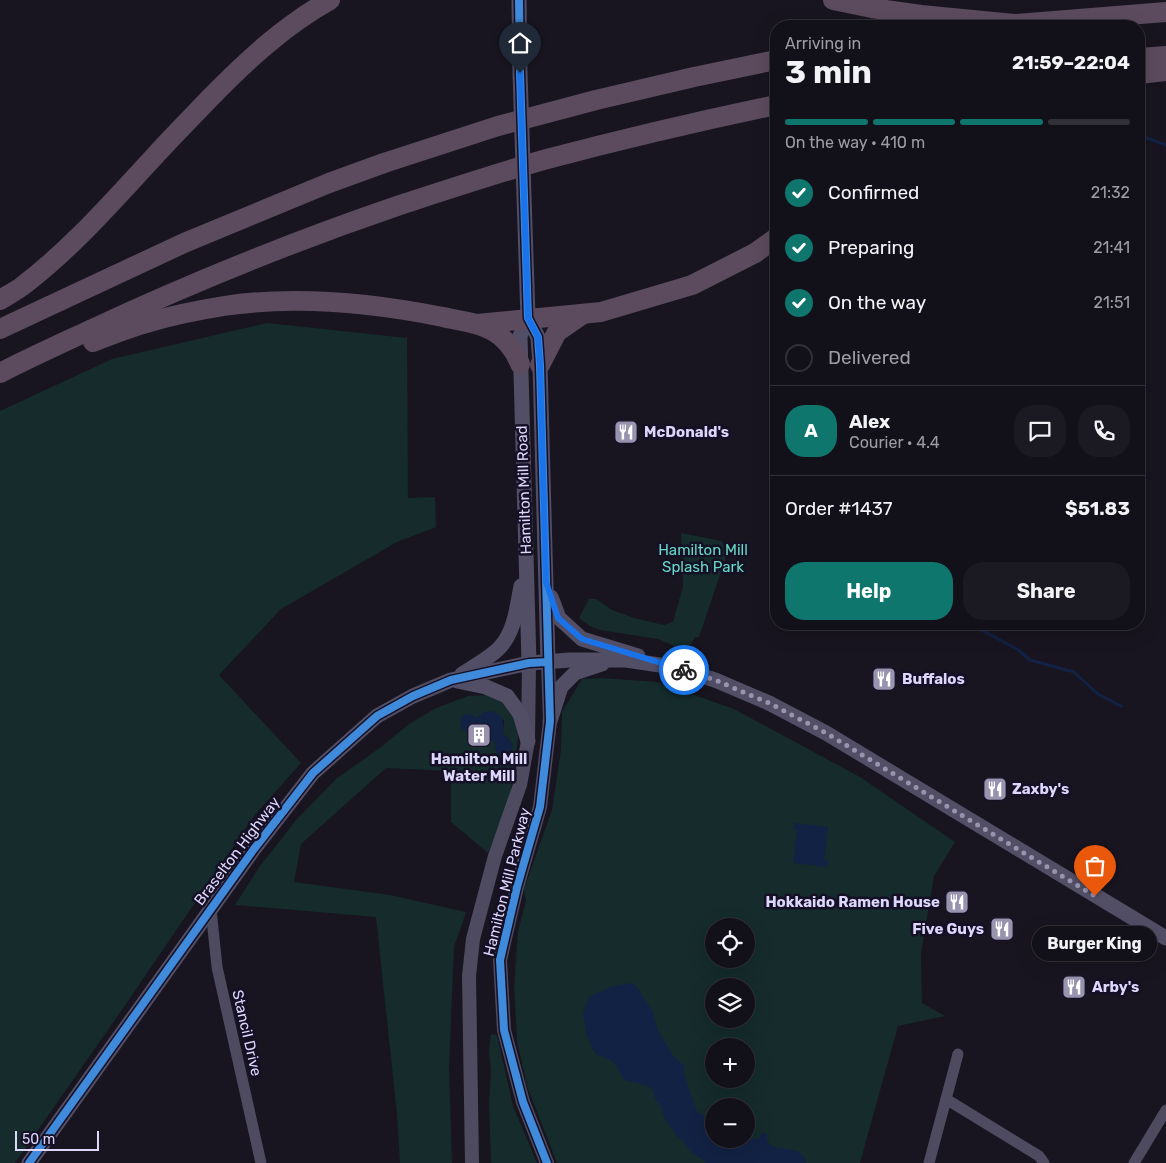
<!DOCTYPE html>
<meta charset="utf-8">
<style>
:root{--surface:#121018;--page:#1b1921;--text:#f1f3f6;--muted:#9c9da2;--line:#313037;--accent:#0f766e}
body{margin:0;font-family:Rubik,sans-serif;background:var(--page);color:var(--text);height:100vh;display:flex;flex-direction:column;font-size:19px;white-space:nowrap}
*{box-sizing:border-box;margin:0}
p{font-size:16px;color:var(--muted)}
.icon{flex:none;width:28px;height:28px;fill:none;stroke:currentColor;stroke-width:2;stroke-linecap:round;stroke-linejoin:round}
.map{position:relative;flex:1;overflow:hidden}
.details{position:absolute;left:770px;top:20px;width:375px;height:610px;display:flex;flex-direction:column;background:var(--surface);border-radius:20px;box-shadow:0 5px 20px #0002,0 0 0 1px var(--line)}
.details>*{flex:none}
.controls{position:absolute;left:705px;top:918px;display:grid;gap:10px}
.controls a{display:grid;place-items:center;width:50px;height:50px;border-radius:50%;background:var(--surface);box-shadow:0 5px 20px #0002,0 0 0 1px var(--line);font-size:25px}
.scale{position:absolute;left:15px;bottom:12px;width:84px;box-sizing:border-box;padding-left:5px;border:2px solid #ddd7fc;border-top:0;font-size:14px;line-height:18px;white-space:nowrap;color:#ddd7fc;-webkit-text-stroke:4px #151025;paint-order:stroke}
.pin{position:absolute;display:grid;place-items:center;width:42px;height:42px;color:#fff;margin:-51px -21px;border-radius:50% 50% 50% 0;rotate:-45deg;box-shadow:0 0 5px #0007}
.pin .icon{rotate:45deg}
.courier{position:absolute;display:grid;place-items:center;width:50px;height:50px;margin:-25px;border:4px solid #1a73e8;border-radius:50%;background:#fff;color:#222;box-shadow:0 1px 6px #0007}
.bubble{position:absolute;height:35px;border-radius:18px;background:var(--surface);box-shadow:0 5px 20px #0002,0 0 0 1px var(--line);font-size:16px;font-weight:700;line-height:35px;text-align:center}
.summary em{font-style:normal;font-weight:700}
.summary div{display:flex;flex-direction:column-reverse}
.summary{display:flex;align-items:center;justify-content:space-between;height:85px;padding:0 15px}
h1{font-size:32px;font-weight:700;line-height:38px}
.bar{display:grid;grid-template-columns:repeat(4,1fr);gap:8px 5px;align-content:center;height:60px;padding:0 15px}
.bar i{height:6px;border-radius:4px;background:var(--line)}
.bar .selected{background:var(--accent)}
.bar p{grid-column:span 4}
.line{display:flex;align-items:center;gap:12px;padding:0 15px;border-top:1px solid var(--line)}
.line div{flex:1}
.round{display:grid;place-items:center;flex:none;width:52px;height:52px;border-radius:20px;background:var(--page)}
ol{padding:0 15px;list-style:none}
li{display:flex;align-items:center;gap:15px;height:55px}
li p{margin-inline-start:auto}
li .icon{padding:5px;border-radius:50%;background:var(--accent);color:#fff;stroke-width:4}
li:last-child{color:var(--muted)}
li i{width:28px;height:28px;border:2px solid var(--line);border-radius:50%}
.cta{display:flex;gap:10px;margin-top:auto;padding:10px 15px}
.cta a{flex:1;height:58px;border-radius:20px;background:var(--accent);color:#fff;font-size:20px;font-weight:700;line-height:58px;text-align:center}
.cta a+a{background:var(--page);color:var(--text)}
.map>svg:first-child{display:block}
.green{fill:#152b2c;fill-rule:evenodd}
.water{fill:#122244}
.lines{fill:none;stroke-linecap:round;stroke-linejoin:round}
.stream{stroke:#122244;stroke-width:3}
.minor{stroke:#4e4b61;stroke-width:11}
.tertiary{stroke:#4e4b61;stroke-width:14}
.secondary{stroke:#514e66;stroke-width:15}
.motorway{stroke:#5c4b5e;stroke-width:20}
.cycleway-casing{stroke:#151025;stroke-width:11}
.cycleway{stroke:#408adc;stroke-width:8}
.done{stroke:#9893af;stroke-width:5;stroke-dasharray:0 9}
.route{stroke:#1a73e8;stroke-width:6}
.labels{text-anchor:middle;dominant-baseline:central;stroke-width:5;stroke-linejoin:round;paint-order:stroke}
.poi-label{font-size:15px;font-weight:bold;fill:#ddd7fc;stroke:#151025;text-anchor:start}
.street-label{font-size:15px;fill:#ddd7fc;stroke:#151025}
.park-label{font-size:15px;fill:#67d8c3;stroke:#151025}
</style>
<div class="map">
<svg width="1166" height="1163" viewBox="0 0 1166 1163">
<rect width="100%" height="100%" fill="#181520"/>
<g class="green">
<path d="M267 323 407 338 408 498 435 497 436 527 397 542 281 609 219 675 301 763 254 816 128 1001 15 1163H0V411L112 359Z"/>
<path d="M681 533 722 541 726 551V557L699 637H695L691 644 685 648H679L658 639 600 630 590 626 579 618 589 599H596L612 610 634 618 664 625 673 622 683 586Z"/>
<path d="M602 678 657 682 734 709 860 777 955 842 934 876 921 953 922 1003 945 1016 898 1026 860 1163H557L527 1086 517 1040 514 987 518 931 526 901 524 889 552 810 561 750 562 712 582 679ZM714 926H746V959H714ZM714 986H746V1019H714ZM714 1046H746V1079H714ZM714 1106H746V1139H714Z"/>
<path d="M490 695 504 699 514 712 519 732 510 796 488 853 451 822V771L386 768 301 844 294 882 390 895 466 912 454 947 449 1067 452 1163H400L397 1114 376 917 235 905 260 866 297 819 336 779 381 747 409 724 436 708 468 696ZM484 712 504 720 503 734 510 740 495 744 493 740 466 732 475 717H479Z"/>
<path d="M491 1034 497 1035 513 1106 537 1163H491L489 1104 491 1071 489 1050Z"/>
</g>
<g class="water">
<path d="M492 711C505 716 503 721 503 734L513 743 512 753C507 756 502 756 496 753L495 744 493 740 483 741C481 739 480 737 477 735 467 729 458 735 461 717 466 714 469 713 475 717H479L484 712Z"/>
<path d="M795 823 828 827 824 860 828 861 827 867 793 863 797 830 794 829Z"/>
<path d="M631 983 637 987 653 1013 658 1031 672 1054 685 1067 683 1070 696 1110 702 1115 714 1117V1139H746V1136L751 1139H758L763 1132 767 1134C764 1152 790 1147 799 1152 801 1154 803 1156 805 1158L806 1163H705L702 1159 693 1154 684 1142 677 1136 664 1117 660 1104 656 1101 653 1090 650 1087 635 1082 626 1081 622 1077 616 1065 609 1059 596 1054 592 1048 587 1035 583 1015 589 997 611 987Z"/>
</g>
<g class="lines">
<g class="stream">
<path d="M1139 135 1166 145"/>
<path d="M970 624 1017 649 1030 660 1074 672 1098 694 1121 706"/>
</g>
<g class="minor">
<path d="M211 909 217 967 261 1163"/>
<path d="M946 1099 958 1054"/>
<path d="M929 1163 946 1099 1039 1156 1044 1163"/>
<path d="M1134 1163 1166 1110"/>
</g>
<g class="tertiary">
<path d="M472 1163 469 976 473 939 495 856 520 785 528 741 529 663"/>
<path d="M547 1163 523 1102 504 1030 500 960 517 887 540 807 550 721 548 662"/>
</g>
<g class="secondary">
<path d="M519 0 520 73 528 318 538 337 540 365 548 662"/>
<path d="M528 318 520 336 529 663"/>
<path d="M551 597 559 618 582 639 638 656"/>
<path d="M462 674C473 667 493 656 501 646 515 630 517 606 521 586"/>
<path d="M457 681 486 687 507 696 520 714 528 741"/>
<path d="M550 721 561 687 575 673 602 664"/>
<path d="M29 1163 254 849 313 773 377 716 413 696 451 680 529 663 570 660H626L673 667 715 680 769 703 826 733 1166 938"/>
</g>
<g class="motorway">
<path d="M833 0 872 8 921 15 1014 24"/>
<path d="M1003 25 1166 12"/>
<path d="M1139 58 1166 56"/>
<path d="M1139 74 1166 71"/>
<path d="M0 300C8 295 18 290 25 284 73 247 112 202 152 159 171 138 191 118 210 98 246 61 285 25 330 0"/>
<path d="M477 324 601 312 692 285 755 253 776 238"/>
<path d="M0 329 184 243 329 183 384 163 498 126 596 100 694 77 776 60"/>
<path d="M93 342C111 335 130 327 150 322 174 315 199 310 224 306 296 295 373 303 443 317 459 321 477 322 491 330 504 337 515 350 520 364"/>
<path d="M540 365 557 332 583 314"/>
<path d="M0 373C29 358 60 344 90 330 191 283 294 241 400 205 449 189 497 173 547 159 623 139 699 121 776 105"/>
</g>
<g class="cycleway-casing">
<g id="cycleway">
<path d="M519 0 520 73 528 318 538 337 540 365 550 721 540 807 517 887 500 960 504 1030 523 1102 547 1163"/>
<path d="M29 1163 254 849 313 773 377 716 413 696 451 680 529 663 548 662"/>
</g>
</g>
<use href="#cycleway" class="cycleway"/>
</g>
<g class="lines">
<path class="done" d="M684 670 715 680 769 703 826 733 1095 896"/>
<path class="route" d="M520 73 528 318 538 337 540 365 546 582 558 618 582 639 684 670"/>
</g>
<defs>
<g id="restaurant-square" transform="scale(1.25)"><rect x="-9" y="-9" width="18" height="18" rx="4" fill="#9893af" stroke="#151025"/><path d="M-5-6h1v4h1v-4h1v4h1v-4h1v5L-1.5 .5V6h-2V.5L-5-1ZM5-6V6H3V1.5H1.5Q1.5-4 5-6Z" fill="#fff"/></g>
<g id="building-square" transform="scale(1.25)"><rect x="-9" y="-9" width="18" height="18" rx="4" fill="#9893af" stroke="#151025"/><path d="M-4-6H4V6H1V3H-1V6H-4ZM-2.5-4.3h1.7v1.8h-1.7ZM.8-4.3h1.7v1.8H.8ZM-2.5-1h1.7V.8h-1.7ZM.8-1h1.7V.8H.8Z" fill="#fff"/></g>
</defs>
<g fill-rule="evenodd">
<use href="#restaurant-square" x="626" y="432"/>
<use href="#restaurant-square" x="884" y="679"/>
<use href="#building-square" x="479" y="735"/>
<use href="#restaurant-square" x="995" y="789"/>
<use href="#restaurant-square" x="957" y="902"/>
<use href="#restaurant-square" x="1002" y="929"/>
<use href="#restaurant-square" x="1074" y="987"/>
</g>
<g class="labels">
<g class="poi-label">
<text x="644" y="432">McDonald's</text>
<text x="902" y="679">Buffalos</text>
<text x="479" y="759" text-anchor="middle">Hamilton Mill<tspan x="479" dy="17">Water Mill</tspan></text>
<text x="1012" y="789">Zaxby's</text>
<text x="940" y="902" text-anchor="end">Hokkaido Ramen House</text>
<text x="984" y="929" text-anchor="end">Five Guys</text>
<text x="1092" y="987">Arby's</text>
</g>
<g class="street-label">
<text transform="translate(524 490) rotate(-92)">Hamilton Mill Road</text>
<text transform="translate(237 851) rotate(-53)">Braselton Highway</text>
<text transform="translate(507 882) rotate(-76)">Hamilton Mill Parkway</text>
<text transform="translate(247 1033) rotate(77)">Stancil Drive</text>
</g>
<g class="park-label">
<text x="703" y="550">Hamilton Mill<tspan x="703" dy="17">Splash Park</tspan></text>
</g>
</g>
</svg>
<div class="controls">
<a><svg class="icon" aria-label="locate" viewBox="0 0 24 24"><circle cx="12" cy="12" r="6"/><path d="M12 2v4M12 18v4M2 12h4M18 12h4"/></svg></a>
<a><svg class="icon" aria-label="layers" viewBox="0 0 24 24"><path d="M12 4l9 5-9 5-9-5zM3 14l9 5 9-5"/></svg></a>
<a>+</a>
<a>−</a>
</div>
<div class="scale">50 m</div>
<div class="pin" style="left:1095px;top:896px;background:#ea580c"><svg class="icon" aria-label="bag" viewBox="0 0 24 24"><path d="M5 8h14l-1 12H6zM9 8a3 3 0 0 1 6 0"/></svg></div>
<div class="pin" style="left:520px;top:73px;background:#1f2937"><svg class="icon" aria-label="home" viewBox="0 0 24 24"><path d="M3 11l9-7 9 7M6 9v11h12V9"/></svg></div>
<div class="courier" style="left:684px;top:670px"><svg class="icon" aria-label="bike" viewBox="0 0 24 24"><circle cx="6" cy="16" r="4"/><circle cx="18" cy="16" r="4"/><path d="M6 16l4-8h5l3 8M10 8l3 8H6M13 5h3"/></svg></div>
<div class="bubble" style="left:1032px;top:926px;width:125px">Burger King</div>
<section class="details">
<div class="summary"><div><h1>3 min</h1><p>Arriving in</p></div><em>21:59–22:04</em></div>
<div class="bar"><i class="selected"></i><i class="selected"></i><i class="selected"></i><i></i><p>On the way · 410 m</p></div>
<ol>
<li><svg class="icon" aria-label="check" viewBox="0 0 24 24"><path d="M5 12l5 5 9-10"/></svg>Confirmed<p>21:32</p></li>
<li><svg class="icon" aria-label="check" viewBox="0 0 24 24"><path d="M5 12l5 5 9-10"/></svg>Preparing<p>21:41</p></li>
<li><svg class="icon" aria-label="check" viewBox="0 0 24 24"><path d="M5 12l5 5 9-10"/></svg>On the way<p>21:51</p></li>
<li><i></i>Delivered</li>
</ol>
<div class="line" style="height:90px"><b class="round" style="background:var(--accent);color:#fff">A</b><div><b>Alex</b><p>Courier · 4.4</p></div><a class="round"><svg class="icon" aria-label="chat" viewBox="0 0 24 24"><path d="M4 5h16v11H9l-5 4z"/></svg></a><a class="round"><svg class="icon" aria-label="phone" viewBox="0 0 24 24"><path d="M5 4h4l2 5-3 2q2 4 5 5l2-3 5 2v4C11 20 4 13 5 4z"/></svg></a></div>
<div class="line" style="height:65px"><div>Order #1437</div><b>$51.83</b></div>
<div class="cta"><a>Help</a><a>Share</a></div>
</section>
</div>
